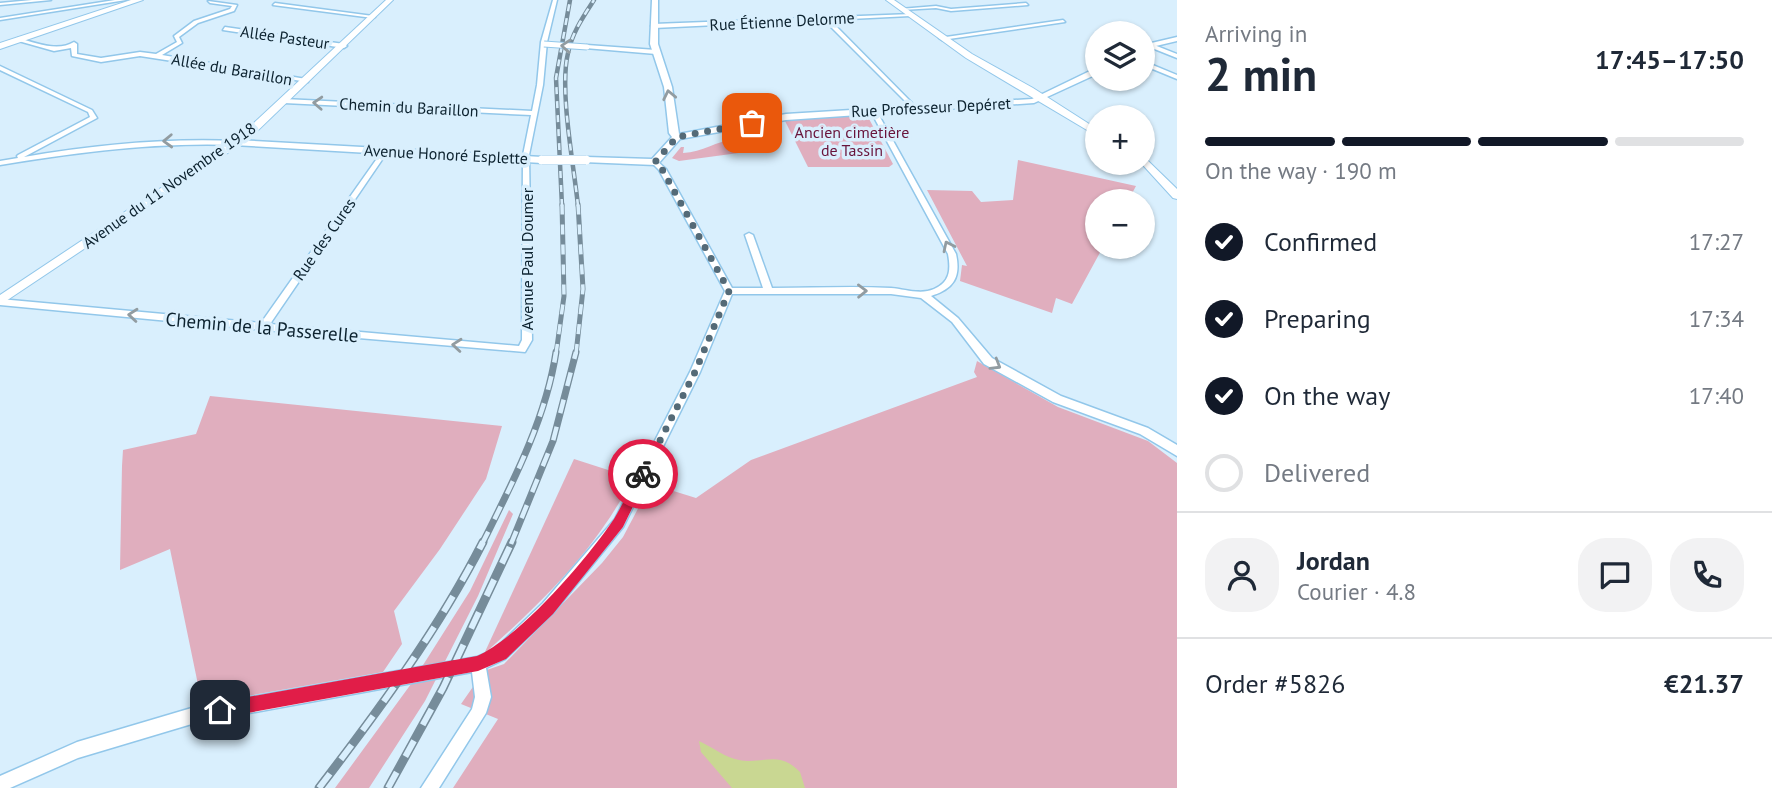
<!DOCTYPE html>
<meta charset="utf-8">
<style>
:root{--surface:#fff;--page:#f2f2f3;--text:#1f2937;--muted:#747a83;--line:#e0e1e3;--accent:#111827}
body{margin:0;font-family:"PT Sans",sans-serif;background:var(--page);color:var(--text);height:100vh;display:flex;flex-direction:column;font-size:26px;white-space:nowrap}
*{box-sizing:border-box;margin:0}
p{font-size:23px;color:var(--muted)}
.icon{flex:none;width:38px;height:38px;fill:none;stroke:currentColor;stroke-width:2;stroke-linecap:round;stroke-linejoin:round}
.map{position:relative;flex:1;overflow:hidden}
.panel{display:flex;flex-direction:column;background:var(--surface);width:595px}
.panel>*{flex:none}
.buttons{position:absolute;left:1085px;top:21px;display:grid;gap:14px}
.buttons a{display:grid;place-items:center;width:70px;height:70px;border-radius:50%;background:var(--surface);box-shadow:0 2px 5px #0004;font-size:35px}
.pin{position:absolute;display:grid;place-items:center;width:60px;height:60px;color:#fff;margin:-30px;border-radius:14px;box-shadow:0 4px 10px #0006}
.courier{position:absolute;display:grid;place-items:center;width:70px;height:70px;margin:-35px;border:5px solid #e11d48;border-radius:50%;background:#fff;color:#222;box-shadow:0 2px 9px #0007}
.overview em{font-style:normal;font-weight:700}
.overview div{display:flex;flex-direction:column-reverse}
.overview{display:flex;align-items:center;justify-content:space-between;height:119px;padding:0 28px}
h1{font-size:46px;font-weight:700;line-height:52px}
.bar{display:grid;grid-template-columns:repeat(4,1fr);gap:10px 7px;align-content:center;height:84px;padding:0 28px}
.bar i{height:9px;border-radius:5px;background:var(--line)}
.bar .on{background:var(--accent)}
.bar p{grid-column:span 4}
.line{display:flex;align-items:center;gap:18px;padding:0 28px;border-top:2px solid var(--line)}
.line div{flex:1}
.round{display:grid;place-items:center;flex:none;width:74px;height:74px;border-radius:28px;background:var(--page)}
ol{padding:0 28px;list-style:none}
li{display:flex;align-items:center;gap:21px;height:77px}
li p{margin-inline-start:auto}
li .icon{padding:7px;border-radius:50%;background:var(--accent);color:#fff;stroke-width:4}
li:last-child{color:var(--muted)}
li i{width:38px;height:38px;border:4px solid var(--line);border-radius:50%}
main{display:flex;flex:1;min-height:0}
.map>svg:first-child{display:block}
.green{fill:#e0aebe}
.water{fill:#c9d792}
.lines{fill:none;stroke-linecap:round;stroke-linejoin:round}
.minor-casing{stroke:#92c7ea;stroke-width:3}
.tertiary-casing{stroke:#92c7ea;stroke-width:3}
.secondary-casing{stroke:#92c7ea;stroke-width:2}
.primary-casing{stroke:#92c7ea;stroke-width:2}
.minor{fill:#fff;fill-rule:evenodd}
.tertiary{fill:#fff;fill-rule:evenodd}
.secondary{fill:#fff;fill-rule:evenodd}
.primary{fill:#fff;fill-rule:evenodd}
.rail-far3-casing{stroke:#768c9a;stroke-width:4.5}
.rail-far2-casing{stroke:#768c9a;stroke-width:5}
.rail-far1-casing{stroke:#768c9a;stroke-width:7}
.rail-casing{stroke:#768c9a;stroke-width:9}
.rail-far3{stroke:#d9effd;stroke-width:2.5;stroke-dasharray:7;stroke-linecap:butt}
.rail-far2{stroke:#d9effd;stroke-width:3.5;stroke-dasharray:10;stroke-linecap:butt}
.rail-far1{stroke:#d9effd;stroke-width:4.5;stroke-dasharray:14;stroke-linecap:butt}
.rail{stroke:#d9effd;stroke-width:6;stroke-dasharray:18;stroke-linecap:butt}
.minor-bridge-casing{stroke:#92c7ea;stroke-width:7;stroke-linecap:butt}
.tertiary-bridge-casing{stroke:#92c7ea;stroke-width:10;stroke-linecap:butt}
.minor-bridge{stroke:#fff;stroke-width:5}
.tertiary-bridge{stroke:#fff;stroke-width:9}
.oneway{stroke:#929ca1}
.route{fill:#e11d48}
.done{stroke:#546a77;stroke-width:7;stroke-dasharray:0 12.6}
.labels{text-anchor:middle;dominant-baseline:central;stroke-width:7;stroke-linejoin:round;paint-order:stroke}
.far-street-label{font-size:16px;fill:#0c222f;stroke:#d9effd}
.far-park-label{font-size:16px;fill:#69143b;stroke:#d9effd}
.street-label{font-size:19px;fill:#0c222f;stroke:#d9effd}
</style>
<main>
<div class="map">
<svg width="1177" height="788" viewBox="0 0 1177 788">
<rect width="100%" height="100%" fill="#d9effd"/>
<g class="green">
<path d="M863 114 868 117 893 164 889 167H808L785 121Z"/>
<path d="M735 139 746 152 679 161 672 158 681 147H684L683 153C703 152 716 141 735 139Z"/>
<path d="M1018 160 1136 186 1128 201H1097V247H1103L1072 304 1056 298 1052 313 960 281 962 265 967 266 927 190 972 191 981 202 1013 200Z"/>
<path d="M977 361 1058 407 1148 441 1177 463V788H453L498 719 461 704 484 671 504 664 602 563 623 537 651 484 696 498 751 460 977 377 974 372Z"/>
<path d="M210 396 502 426 486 479 440 549 394 611 402 644 383 672 202 704 170 549 120 570 122 466 123 450 196 434Z"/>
<path d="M574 459 633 478C595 551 544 600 484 654Z"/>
<path d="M509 510 513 514 478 596 425 701 369 788H335L411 684 470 591Z"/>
</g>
<path class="water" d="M699 741C712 747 726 758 739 760 763 765 778 749 800 772L805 788H732L701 752Z"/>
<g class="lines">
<g class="minor-casing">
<g id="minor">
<path d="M32 0H51L0 5V3Z"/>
<path d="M115 0H126L0 20V18Z"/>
<path d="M553 0H557L547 42 543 85 529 155 532 340 525 352 263 330 0 305V299L261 323 383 150 385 149 388 151 270 324 519 346 522 340 523 155 531 115 284 103 281 101 284 99 532 111 537 85 541 42Z"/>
<path d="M208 1 237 5 234 11 198 23 179 37 182 43 162 55 306 79 308 80V82L140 56 101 62 72 56 71 48 54 51 15 40 18 38C36 43 58 52 74 42L77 44V54L101 58 140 52 156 54 177 42 174 36 194 21 230 9 232 6 210 3Z"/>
<path d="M275 3 373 16 375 17 373 18 273 5Z"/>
<path d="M1026 3 1028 5 951 11 936 8 902 10 900 9 936 6 951 9Z"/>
<path d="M912 14 910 16 830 20 916 107 917 108 914 110 824 20 654 28 651 26 654 24Z"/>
<path d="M1063 20 1065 22 942 40 939 38Z"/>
<path d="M225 27 344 44 347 46 344 48 223 30Z"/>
<path d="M1149 43 1177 54V58L1147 46Z"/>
<path d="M587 45 656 50 659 52 656 54 585 48Z"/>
<path d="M1143 61 1177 75V79L1143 65Z"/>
<path d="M0 66 92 110 97 118 24 157C94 145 165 138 236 141L239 143 236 145C156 142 79 152 0 165V161L18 158 17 156 18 155 90 117 88 112 0 70Z"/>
<path d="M873 108 876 110 956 254C961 277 954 289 931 296L958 318 992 358 1061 396 1148 428 1177 445V456L1140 434 1053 402 984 364 952 322 921 298 891 294H732L700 372 623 527 553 613 505 659 486 668 491 697 486 713 439 788H421L472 709 475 697 472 672 195 723 78 758 10 788H0V776L77 742 195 707 477 657 495 649 543 603 615 519 690 372 725 291 659 170 651 162 653 161H657L666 169 732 288H763L745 235 749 233 753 235 772 288C811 288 852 286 891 288 904 289 921 295 934 289 950 282 951 270 948 254L870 110Z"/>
</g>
</g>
<g class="tertiary-casing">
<g id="tertiary">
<path d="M652 0H658V44L672 87 679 134 786 114 1032 99 1094 69H1097V74L1034 103 786 120 680 139 658 164 655 165 583 162 581 160 586 157 652 159 672 137 669 133 664 87 650 44Z"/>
<path d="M1177 37V41L1143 49V45Z"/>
<path d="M236 140 542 157 547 160 542 163 233 145V141Z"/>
</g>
</g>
<g class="secondary-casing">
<g id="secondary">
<path d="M386 0H393L250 138 0 305V295L242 134Z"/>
<path d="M886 0H894L972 54 1033 88 1097 129V136L966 58Z"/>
<path d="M1143 156 1177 189V199L1173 198 1141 163H1143Z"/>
</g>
</g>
<g class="primary-casing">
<path id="primary" d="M131 0H143L0 49V43Z"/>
</g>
<use href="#minor" class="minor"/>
<use href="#tertiary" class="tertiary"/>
<use href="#secondary" class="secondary"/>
<use href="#primary" class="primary"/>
<g class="rail-far3-casing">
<g id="rail-far3">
<path d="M562 206 556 78 570 0"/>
<path d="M578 206C574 166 559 90 568 53 572 33 583 17 594 0"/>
</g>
</g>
<g class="rail-far2-casing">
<g id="rail-far2">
<path d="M556 354 564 296 562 204"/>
<path d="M576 354 583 289 578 204"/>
</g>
</g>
<g class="rail-far1-casing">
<g id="rail-far1">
<path d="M482 544C512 484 546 419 556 352"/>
<path d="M511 544 553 441 576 352"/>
</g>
</g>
<g class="rail-casing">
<g id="rail">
<path d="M319 788C379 710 438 630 483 542"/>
<path d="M388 788 443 688 512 542"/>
</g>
</g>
<use href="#rail-far3" class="rail-far3"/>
<use href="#rail-far2" class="rail-far2"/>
<use href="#rail-far1" class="rail-far1"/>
<use href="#rail" class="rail"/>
<g class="minor-bridge-casing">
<path id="minor-bridge" d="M544 44 587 47"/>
</g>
<g class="tertiary-bridge-casing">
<path id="tertiary-bridge" d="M542 160H586"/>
</g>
<use href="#minor-bridge" class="minor-bridge"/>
<use href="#tertiary-bridge" class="tertiary-bridge"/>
</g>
<defs><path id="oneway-chevron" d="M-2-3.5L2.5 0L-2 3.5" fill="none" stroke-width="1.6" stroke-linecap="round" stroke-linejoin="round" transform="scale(1.75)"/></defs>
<g class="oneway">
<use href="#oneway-chevron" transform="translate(566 46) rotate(-176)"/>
<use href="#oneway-chevron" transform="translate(669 95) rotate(-102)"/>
<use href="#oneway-chevron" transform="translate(318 103) rotate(-177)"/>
<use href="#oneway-chevron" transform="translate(168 141) rotate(178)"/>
<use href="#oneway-chevron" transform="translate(948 246) rotate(-116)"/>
<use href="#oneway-chevron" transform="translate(862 291) rotate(-1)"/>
<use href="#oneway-chevron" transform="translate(133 315) rotate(-175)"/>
<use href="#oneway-chevron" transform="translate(457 345) rotate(-175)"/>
<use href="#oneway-chevron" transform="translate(996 365) rotate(31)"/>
</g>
<path class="route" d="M643 469 649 474 623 527 553 614 506 659 478 671 220 718 214 716 211 710 214 704 220 702 477 656C520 637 587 559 614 519 623 504 631 486 639 471Z"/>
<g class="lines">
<path class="done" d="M643 474 695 372 729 291 662 169 655 162 677 137 752 123"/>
</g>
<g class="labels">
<g class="far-street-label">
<text transform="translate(782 21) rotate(-3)">Rue Étienne Delorme</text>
<text transform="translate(285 37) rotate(8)">Allée Pasteur</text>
<text transform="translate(232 69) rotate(10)">Allée du Baraillon</text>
<text transform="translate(409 107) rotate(3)">Chemin du Baraillon</text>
<text transform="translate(931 107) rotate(-3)">Rue Professeur Depéret</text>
<text transform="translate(446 154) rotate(3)">Avenue Honoré Esplette</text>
<text transform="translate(169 185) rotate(-35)">Avenue du 11 Novembre 1918</text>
<text transform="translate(324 239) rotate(-55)">Rue des Cures</text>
<text transform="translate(527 259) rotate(-90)">Avenue Paul Doumer</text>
</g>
<g class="far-park-label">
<text x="852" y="132">Ancien cimetière<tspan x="852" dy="18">de Tassin</tspan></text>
</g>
<g class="street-label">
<text transform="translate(262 327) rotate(5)">Chemin de la Passerelle</text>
</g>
</g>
</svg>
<div class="buttons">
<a><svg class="icon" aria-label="layers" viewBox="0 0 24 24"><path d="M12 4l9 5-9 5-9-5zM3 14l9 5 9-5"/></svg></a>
<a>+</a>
<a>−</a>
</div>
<div class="pin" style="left:752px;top:123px;background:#ea580c"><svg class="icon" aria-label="bag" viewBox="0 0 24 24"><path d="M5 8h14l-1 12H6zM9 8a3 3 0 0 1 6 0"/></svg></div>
<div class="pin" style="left:220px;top:710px;background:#1f2937"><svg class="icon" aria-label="home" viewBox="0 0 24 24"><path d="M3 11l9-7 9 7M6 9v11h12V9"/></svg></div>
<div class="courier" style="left:643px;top:474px"><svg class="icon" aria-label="bike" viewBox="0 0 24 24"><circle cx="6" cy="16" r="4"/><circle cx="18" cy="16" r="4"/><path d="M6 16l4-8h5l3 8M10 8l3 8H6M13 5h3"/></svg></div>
</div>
<section class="panel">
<div class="overview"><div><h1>2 min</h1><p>Arriving in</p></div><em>17:45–17:50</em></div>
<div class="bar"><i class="on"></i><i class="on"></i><i class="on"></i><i></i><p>On the way · 190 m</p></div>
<ol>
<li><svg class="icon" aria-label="check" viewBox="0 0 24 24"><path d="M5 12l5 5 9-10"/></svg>Confirmed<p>17:27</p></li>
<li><svg class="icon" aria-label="check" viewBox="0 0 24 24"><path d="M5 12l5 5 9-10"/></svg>Preparing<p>17:34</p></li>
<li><svg class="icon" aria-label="check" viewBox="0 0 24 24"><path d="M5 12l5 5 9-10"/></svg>On the way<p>17:40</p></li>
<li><i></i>Delivered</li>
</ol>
<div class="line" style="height:126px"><a class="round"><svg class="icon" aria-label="person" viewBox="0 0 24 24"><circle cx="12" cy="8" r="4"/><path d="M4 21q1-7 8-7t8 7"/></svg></a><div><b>Jordan</b><p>Courier · 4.8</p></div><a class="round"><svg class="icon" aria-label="chat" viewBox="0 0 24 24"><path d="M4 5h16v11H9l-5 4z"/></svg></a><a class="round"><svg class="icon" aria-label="phone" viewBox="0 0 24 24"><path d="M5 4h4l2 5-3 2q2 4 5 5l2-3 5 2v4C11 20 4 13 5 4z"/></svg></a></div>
<div class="line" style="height:91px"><div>Order #5826</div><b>€21.37</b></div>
</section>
</main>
